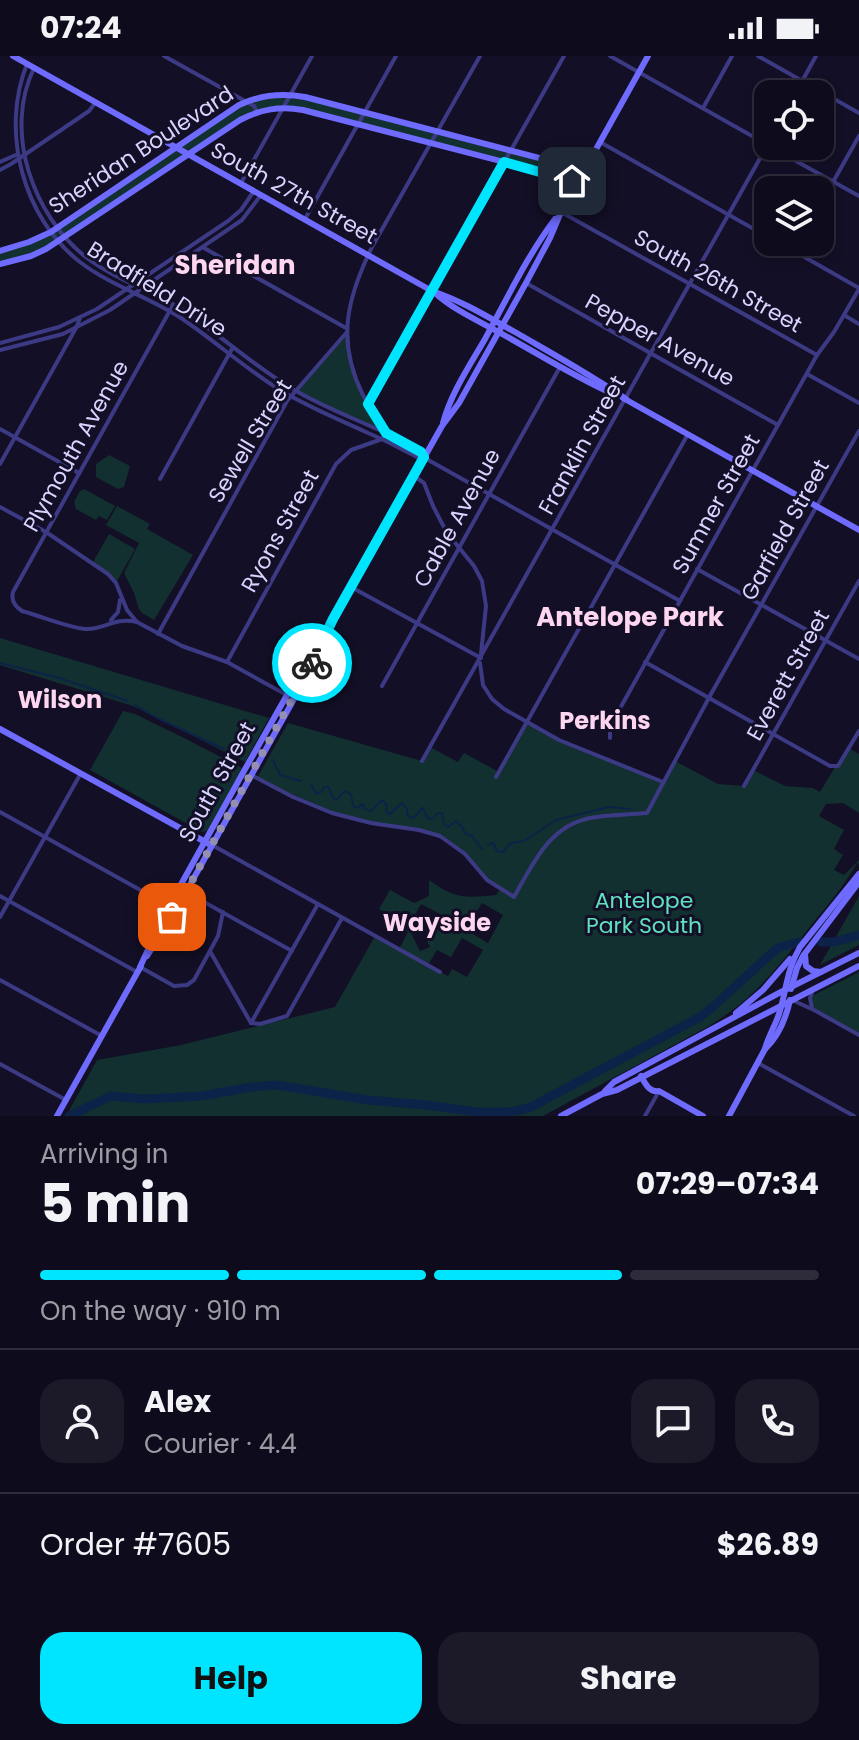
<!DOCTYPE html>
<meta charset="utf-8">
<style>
:root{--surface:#0e0b1c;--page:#1c1929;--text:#f1f3f6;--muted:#9b9ba3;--line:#2e2b3b;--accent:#00e5ff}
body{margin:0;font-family:Poppins,sans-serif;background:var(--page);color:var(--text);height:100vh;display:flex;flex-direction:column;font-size:30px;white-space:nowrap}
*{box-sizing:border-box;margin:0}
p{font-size:26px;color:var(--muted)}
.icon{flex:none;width:44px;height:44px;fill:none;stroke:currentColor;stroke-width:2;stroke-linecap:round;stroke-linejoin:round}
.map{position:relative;height:1060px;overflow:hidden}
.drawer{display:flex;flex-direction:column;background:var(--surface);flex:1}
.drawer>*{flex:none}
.controls{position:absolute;left:754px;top:24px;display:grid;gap:16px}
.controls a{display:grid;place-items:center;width:80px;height:80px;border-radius:16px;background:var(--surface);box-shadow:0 4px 12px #0003,0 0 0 2px var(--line);font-size:40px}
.pin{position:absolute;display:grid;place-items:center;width:68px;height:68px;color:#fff;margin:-34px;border-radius:16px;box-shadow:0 4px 12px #0006}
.courier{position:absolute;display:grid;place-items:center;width:80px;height:80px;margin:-40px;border:6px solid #00e5ff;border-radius:50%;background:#fff;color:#222;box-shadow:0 2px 10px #0007}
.headline em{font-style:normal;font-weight:700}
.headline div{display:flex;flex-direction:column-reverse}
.headline{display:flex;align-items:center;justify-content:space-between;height:136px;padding:0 40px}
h1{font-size:52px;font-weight:700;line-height:60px}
.bar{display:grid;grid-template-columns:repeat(4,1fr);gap:12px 8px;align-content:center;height:96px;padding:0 40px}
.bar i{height:10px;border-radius:6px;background:var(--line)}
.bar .current{background:var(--accent)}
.bar p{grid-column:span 4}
.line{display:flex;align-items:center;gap:20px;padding:0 40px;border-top:2px solid var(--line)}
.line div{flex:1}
.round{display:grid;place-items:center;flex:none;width:84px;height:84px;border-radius:24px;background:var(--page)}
.cta{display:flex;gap:16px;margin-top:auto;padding:16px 40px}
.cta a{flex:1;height:92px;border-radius:24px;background:var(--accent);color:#111;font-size:32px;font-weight:700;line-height:92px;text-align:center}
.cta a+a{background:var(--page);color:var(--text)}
.status{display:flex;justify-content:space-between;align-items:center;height:56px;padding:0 40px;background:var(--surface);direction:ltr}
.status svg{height:22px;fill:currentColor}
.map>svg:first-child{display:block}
.green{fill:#12302f;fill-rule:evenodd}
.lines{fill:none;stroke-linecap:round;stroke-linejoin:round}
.stream{stroke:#0c2248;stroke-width:2}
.river{stroke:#0c2248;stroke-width:9}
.street{stroke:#3d3a85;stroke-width:4}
.secondary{stroke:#6f6bff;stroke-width:6}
.done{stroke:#948fb3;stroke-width:8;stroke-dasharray:0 14.4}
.route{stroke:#00e5ff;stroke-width:10}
.labels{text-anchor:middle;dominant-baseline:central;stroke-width:6;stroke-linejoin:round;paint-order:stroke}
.street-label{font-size:22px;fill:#d9d4ff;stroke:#130f26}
.park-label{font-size:22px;fill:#5fe0c0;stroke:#130f26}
.neighbourhood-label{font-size:24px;font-weight:bold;fill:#ffd6f0;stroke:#130f26}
.quarter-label{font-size:26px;font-weight:bold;fill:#ffd6f0;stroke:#130f26}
</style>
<div class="status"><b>07:24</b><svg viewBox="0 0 49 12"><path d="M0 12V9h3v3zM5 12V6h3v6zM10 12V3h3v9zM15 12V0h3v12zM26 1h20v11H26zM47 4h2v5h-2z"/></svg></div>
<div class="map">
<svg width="859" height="1060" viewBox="0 0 859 1060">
<rect width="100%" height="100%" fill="#130f26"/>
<g class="green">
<path d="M291 38 584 115 577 127 303 54 257 56 46 193 0 208V195L51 176 246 46Z"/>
<path d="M346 278 357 325 386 377 295 335Z"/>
<path d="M109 399 130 410 124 431 118 433 96 421V408Z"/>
<path d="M84 433 115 450 107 464 99 460 96 464 76 453 74 446 80 435Z"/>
<path d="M117 450 150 468 147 473 193 499 154 564 142 557 139 553 134 537 124 517 139 487 106 469Z"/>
<path d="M109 478 135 493 116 527 92 508Z"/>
<path d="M0 582 269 662 245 706 133 650 0 609Z"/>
<path d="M123 655 135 658 184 682 242 712 207 775 202 776 90 714Z"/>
<path d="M288 667 422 705 430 691 458 706 464 697 499 716 528 667 559 684 663 726 675 705 718 728 744 730 753 714 785 730 813 732 820 736 835 711 838 710 849 692 859 698V757L843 747 826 748 819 760 844 774 834 793 843 799 834 814 844 819 859 804V808L857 807C844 830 828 849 812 868 780 909 754 943 709 970L543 1060H66L97 1004 181 989 335 951 375 880 399 893 408 876 403 872V866L379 853 390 834 414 847 429 840V824C454 843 466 842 496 839L500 833 489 826 461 794 430 777 371 767 332 757 257 722ZM482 847 503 859 488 887 466 874ZM421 848 440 858 425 881 430 891 420 895 408 871ZM462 882 483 894 467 921 452 913 448 920 428 909 437 894 451 901Z"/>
<path d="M859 840V889L820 909Z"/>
<path d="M859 916V979L814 954 810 941Z"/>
</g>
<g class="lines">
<g class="stream">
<path d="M0 607 59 622 128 645"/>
<path d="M135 649 157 662 224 693"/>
<path d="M273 704 280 719 301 725"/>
<path d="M311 728 316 738 321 736 324 731H329L332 741 336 744 344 736 346 735 351 738 353 750 358 752 362 748 364 749V752L369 755 372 754 382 744 386 748 387 757 390 758 402 747 407 753V759L411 762 416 760 422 752H423L428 763 433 762 438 757H442L444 768 448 771 456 765 462 771 465 777 472 780 482 793"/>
<path d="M488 789 493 787 497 795 503 796 511 787 524 785 556 764 609 751 630 753"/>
</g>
<g class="river">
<path d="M821 886H834L859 879"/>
<path d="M69 1060 111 1040 144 1043 202 1040 251 1031 277 1029 367 1044 427 1049 476 1056H508L529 1052 700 961 715 949 774 895 780 891 800 886"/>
</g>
<g class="street">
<path d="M164 0 254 50 257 56"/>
<path d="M610 0 768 89"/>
<path d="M758 0 859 57"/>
<path d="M27 8C0 75 23 162 80 206 111 230 149 241 181 262 215 285 246 313 280 334 308 351 338 363 368 377 385 384 401 393 417 401H424"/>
<path d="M34 12C3 76 33 160 87 202 116 224 152 235 183 254 220 279 253 309 291 332 327 354 368 367 406 387L421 396 424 401 430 405 680 545"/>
<path d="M795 38 816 0"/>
<path d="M703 52 732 0"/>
<path d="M600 86 768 181"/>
<path d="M769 90 859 140"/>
<path d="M0 106 18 98"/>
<path d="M0 114 11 108 89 55 96 46"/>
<path d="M833 126 859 80"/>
<path d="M241 127 312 0"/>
<path d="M561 156 817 299"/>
<path d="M305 163 396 0"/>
<path d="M778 186 859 232"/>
<path d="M204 192 346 272"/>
<path d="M526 227 778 369"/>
<path d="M844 259 859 268"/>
<path d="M0 287 59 271 97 253 228 165 241 154 254 135"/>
<path d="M0 294 63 278 110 254 242 164 261 139"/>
<path d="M807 318 859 347"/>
<path d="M368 348 564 0"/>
<path d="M0 373 79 417"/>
<path d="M386 377C381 363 370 352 363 339 336 285 347 242 372 191L480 0"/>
<path d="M0 408 76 272 80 262"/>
<path d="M414 420 424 427 433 450 447 477 474 510 482 525 486 550 481 598"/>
<path d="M160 423 233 291"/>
<path d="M0 451 46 476 108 518 116 527 127 554 137 566 182 590 227 606 294 643"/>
<path d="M697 513 859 603"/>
<path d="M351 531 481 602"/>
<path d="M111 564 118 556 120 544"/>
<path d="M137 566C112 561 106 574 85 573 66 571 41 560 22 555 14 550 11 544 13 536L173 249"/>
<path d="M158 578 287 345 347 276"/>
<path d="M227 606 336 408 351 394 382 383 386 377"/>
<path d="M645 606 830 710H838L859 675"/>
<path d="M480 607 483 629 492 643 504 653 559 684 663 726"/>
<path d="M382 630 560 311"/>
<path d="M610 682V673L613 665 817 299 834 276 859 233"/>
<path d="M422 705 768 88"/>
<path d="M251 719 293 741 332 757 371 767 419 774 440 780 465 798 487 824 514 841C533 808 549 770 590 762 608 758 628 759 647 757L711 638 859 375"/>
<path d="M496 721 688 378"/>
<path d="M744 730 859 525"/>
<path d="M0 756 169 850"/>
<path d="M212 789 440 916"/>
<path d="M186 836 292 895"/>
<path d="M0 840 137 916"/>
<path d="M0 861 81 717"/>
<path d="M211 897 251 967"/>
<path d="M140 911 174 930 187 929 194 924 218 880 223 856"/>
<path d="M0 924 102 980"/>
<path d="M794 945 814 954 859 979"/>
<path d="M812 952 810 942 813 934"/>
<path d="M251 967 260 968 287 960 342 862"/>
<path d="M251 967 318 848"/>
<path d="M758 1007 854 1060"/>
<path d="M0 1008 66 1044"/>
<path d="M645 1060 659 1035"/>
</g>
<g class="secondary">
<path d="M13 0 432 235C462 245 488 261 515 276 553 298 590 318 626 343"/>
<path d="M0 195 29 186 51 176 239 49C260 39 282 37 305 41L570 110 584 115"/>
<path d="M0 208 31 200 46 193 240 64C261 53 280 50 303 54L566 122 577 127"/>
<path d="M435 237C455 255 481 266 504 279 540 299 575 321 613 338"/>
<path d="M623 342 859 474"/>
<path d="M443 367C451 337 470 309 485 283 507 243 527 200 555 163"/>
<path d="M0 673 209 788"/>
<path d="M805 898 806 910 813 915 821 916"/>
<path d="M147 900 172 861 294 643 325 582"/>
<path d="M140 911 164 859 244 715 287 639 333 563 442 370 459 347 526 227 550 182 561 156 648 0"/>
<path d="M791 933 797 912 803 900 859 826"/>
<path d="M736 957 763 934 790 903"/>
<path d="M765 993C779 980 786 962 790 944"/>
<path d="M641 1020C645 1027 649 1037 659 1035L703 1060"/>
<path d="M605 1035 614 1026 779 937 859 897"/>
<path d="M57 1060 141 910"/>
<path d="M561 1060 602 1038 617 1034 859 910"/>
<path d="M729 1060 765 993C768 981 775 970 779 958 787 933 786 915 800 891L859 818"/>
</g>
</g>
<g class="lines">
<path class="done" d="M172 861 312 607"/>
<path class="route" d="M312 607 333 563 424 401 421 396 386 377 368 348 504 106 572 125"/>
</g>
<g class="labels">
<g class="street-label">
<text transform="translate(141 94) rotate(-33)">Sheridan Boulevard</text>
<text transform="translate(294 137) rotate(29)">South 27th Street</text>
<text transform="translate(718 225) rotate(29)">South 26th Street</text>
<text transform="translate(157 233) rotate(32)">Bradfield Drive</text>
<text transform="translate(660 284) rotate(29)">Pepper Avenue</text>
<text transform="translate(250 385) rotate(-59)">Sewell Street</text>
<text transform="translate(582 389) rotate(-61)">Franklin Street</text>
<text transform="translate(76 390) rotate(-61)">Plymouth Avenue</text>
<text transform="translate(716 448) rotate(-61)">Sumner Street</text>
<text transform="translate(457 462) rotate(-61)">Cable Avenue</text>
<text transform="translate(785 474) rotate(-61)">Garfield Street</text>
<text transform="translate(280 475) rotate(-61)">Ryons Street</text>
<text transform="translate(788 619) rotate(-61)">Everett Street</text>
<text transform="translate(217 726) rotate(-61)">South Street</text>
</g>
<g class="park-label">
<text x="644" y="844">Antelope<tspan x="644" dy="25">Park South</tspan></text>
</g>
<g class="neighbourhood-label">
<text x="60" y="643">Wilson</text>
<text x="605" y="664">Perkins</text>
<text x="437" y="866">Wayside</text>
</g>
<g class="quarter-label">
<text x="235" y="209">Sheridan</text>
<text x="630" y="561">Antelope Park</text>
</g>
</g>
</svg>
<div class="controls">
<a><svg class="icon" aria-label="locate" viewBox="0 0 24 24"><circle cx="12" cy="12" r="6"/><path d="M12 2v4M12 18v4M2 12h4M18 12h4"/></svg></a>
<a><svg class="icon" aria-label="layers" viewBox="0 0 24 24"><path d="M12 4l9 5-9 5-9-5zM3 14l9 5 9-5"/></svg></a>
</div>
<div class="pin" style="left:172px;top:861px;background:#ea580c"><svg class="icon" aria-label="bag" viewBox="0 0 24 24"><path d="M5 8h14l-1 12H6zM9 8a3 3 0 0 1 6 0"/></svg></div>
<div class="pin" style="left:572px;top:125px;background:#1f2937"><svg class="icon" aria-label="home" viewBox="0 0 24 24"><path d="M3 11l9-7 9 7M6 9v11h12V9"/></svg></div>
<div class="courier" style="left:312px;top:607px"><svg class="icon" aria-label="bike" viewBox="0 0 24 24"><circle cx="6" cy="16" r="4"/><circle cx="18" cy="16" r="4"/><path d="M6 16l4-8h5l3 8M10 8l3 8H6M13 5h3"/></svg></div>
</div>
<section class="drawer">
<div class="headline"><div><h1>5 min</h1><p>Arriving in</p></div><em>07:29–07:34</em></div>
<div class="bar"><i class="current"></i><i class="current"></i><i class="current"></i><i></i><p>On the way · 910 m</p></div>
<div class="line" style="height:144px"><a class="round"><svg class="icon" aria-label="person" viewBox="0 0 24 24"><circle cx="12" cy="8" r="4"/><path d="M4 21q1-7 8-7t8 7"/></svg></a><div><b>Alex</b><p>Courier · 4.4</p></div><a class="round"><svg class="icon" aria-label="chat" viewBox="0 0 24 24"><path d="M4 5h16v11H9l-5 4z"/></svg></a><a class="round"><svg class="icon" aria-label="phone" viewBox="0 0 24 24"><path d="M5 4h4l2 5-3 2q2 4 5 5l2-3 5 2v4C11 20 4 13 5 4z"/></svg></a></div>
<div class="line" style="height:104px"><div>Order #7605</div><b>$26.89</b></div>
<div class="cta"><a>Help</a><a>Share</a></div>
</section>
